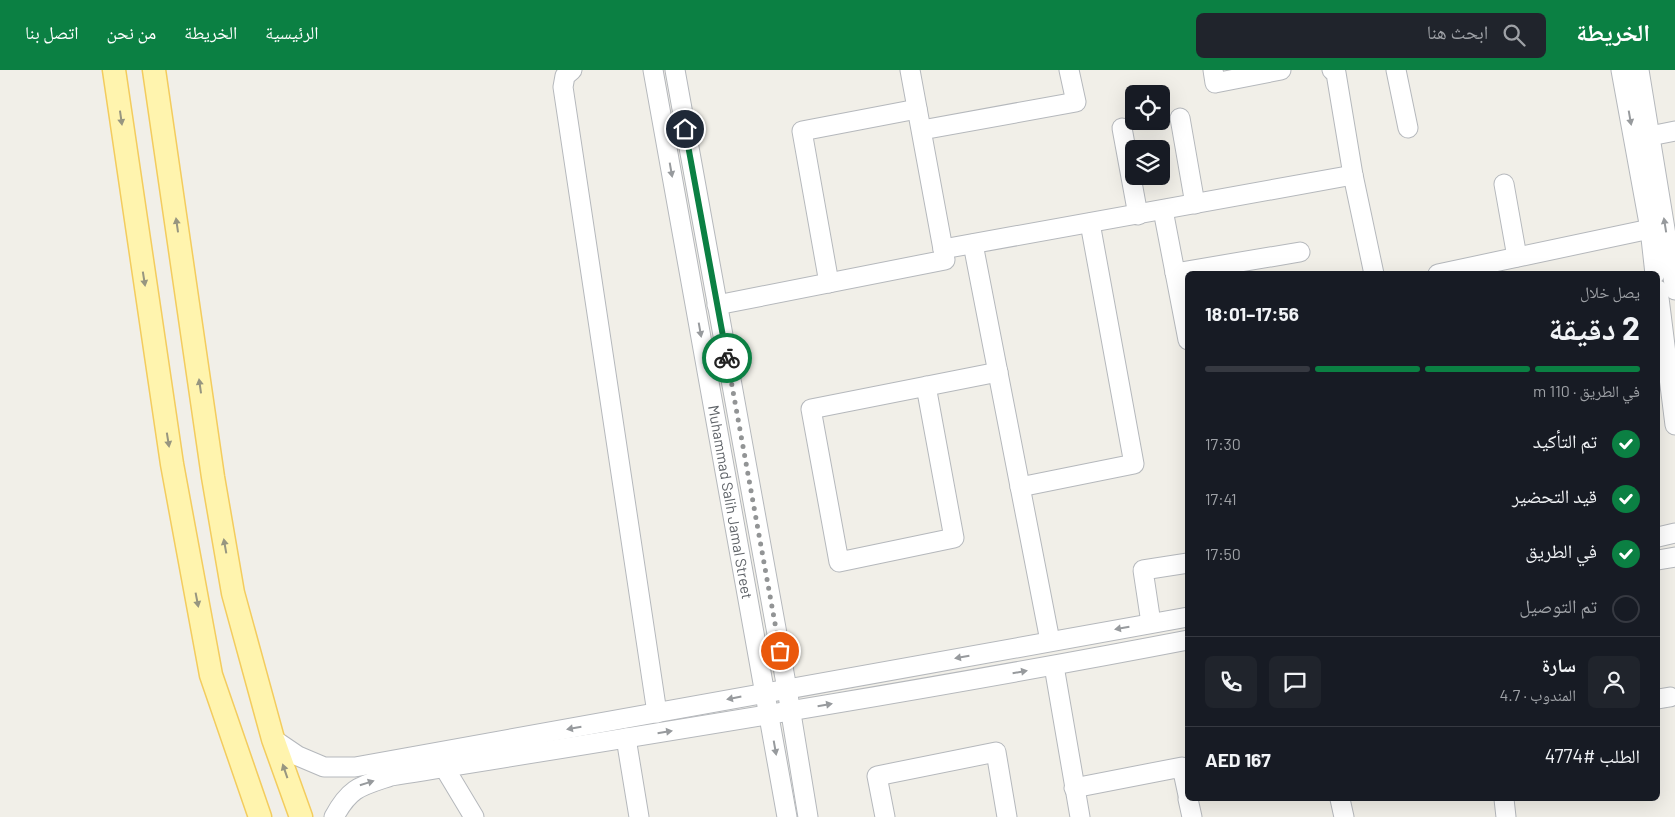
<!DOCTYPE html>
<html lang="ar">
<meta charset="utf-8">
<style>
:root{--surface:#171b24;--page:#20242c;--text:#f1f3f6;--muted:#9ea1a6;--line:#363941;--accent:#0b8043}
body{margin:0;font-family:Barlow,"Noto Naskh Arabic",sans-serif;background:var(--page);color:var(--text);direction:rtl;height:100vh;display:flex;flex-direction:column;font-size:19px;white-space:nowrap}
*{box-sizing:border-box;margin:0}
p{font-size:16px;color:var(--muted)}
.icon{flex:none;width:28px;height:28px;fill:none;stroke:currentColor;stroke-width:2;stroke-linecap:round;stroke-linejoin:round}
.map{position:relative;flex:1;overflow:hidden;direction:ltr}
.sheet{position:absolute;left:1185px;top:201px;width:475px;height:530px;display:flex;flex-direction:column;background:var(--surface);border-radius:8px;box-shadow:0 5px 20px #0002;direction:rtl}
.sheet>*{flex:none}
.tools{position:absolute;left:1125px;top:15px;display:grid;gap:10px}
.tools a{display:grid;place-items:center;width:45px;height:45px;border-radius:8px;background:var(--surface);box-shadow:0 5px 20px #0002;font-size:25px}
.pin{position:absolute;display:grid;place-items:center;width:42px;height:42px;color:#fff;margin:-21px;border:2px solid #fff;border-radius:50%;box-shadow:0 1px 5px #0007}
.courier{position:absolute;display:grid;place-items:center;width:50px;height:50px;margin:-25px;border:4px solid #0b8043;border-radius:50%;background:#fff;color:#222;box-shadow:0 1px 6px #0007}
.overview em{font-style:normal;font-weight:700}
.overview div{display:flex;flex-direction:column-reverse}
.overview{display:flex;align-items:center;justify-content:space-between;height:85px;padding:0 20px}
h1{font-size:32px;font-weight:700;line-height:38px}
.bar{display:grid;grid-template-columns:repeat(4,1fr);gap:8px 5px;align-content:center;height:60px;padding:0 20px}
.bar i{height:6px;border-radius:4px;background:var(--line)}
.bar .on{background:var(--accent)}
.bar p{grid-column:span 4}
.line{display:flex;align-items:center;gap:12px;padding:0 20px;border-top:1px solid var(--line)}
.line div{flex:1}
.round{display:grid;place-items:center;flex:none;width:52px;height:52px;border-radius:8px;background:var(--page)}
ol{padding:0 20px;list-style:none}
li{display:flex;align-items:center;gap:15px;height:55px}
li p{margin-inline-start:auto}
li .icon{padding:5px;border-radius:50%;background:var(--accent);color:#fff;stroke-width:4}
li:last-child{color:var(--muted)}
li i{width:28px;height:28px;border:2px solid var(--line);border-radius:50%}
header{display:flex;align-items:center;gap:30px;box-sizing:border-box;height:70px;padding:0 25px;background:var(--accent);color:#fff}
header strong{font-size:24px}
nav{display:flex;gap:28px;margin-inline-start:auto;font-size:18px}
.search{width:350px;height:45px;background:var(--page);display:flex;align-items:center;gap:12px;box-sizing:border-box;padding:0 18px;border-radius:8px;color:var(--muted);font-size:19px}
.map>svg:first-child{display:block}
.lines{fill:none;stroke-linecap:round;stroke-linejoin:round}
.minor-casing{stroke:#b5b8bc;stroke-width:21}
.major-casing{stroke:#f3cc5e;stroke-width:25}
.minor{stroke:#fff;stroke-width:19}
.major{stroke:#fff4ae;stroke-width:22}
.oneway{fill:#979680}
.oneway2{fill:#979a9d}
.done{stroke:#929495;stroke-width:5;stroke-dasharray:0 9}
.route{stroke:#0b8043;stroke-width:6}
.labels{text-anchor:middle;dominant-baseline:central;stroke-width:4.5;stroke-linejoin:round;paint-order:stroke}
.street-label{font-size:15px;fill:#5f6368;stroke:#fff}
</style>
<header>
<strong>الخريطة</strong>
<div class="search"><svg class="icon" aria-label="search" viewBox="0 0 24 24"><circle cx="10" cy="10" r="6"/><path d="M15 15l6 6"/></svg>ابحث هنا</div>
<nav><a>الرئيسية</a><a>الخريطة</a><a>من نحن</a><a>اتصل بنا</a></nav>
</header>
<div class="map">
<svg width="1675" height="747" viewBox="0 0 1675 747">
<rect width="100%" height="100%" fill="#f1efe8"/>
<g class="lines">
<g class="minor-casing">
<g id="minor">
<path d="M572 0 565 6 563 17 657 643"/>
<path d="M653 0 787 747"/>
<path d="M675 0 787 619 808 747"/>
<path d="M1213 0 1215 13 1281 0"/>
<path d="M1332 0 1336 3 1353 105 1374 204"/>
<path d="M1396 0 1408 58"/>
<path d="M1621 0 1650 159 1655 204"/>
<path d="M1639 0 1675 220"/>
<path d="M1180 48 1195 134"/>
<path d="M1122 58 1138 145"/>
<path d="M922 60 1076 32 1069 0"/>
<path d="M1650 66 1675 61"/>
<path d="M1504 114 1517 187"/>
<path d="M1163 140 1188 270"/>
<path d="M973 174 1050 571"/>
<path d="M943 179 1353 105"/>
<path d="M1175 203 1300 182"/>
<path d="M1438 204 1650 159"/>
<path d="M829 213 802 61 917 39"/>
<path d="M1658 220 1675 355"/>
<path d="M717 235 945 190 910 0"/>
<path d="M926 316 954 468 839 492 811 339 998 302"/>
<path d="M1020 417 1134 394 1090 153"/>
<path d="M1658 467 1675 463"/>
<path d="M1658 490 1675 487"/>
<path d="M1151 553 1143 500 1188 493"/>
<path d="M1054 596 1080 747"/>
<path d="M1658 629 1670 627"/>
<path d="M626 668 639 747"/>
<path d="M273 669 298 686 324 697H355L1188 547"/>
<path d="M444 697 474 747"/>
<path d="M1074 718 1182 697 1188 725"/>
<path d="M1188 729 1192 747"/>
<path d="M1340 729 1344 747"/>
<path d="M1504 729 1506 747"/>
<path d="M334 747C350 717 361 716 391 706 657 663 923 621 1188 570"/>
<path d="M885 747 877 706 996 682 1007 747"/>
</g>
</g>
<g class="major-casing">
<g id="major">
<path d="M114 0 172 394 211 605 260 747"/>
<path d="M154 0 213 407 233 523 273 669 301 747"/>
</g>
</g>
<use href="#minor" class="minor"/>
<use href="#major" class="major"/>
</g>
<defs><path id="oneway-solid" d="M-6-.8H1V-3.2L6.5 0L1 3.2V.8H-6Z" transform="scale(1.25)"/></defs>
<g class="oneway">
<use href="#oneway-solid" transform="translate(121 48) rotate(82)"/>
<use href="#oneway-solid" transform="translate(177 155) rotate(-98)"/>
<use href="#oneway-solid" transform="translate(144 209) rotate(81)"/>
<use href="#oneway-solid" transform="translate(200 316) rotate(-98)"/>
<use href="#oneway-solid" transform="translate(168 370) rotate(81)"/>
<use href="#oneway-solid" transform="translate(225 476) rotate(-100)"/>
<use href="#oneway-solid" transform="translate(197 530) rotate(79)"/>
<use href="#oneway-solid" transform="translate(285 701) rotate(-109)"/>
</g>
<g class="oneway2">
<use href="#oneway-solid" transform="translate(1630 48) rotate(80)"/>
<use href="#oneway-solid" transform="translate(671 100) rotate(80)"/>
<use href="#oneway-solid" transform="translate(1665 155) rotate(-99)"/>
<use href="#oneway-solid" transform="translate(700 260) rotate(80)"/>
<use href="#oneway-solid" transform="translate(1122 558) rotate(170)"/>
<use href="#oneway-solid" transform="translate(962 587) rotate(170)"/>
<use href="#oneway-solid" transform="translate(1020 602) rotate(-10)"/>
<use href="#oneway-solid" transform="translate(734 628) rotate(169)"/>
<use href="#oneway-solid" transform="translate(825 635) rotate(-10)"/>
<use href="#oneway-solid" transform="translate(574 658) rotate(170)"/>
<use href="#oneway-solid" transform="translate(665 662) rotate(-9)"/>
<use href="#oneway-solid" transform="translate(775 678) rotate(80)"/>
<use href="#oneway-solid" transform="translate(367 713) rotate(-18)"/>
</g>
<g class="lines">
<path class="done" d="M727 288 780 581"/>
<path class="route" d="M685 59 727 288"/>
</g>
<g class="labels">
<g class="street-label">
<text transform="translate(731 432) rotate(80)">Muhammad Salih Jamal Street</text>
</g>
</g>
</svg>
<div class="tools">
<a><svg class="icon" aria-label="locate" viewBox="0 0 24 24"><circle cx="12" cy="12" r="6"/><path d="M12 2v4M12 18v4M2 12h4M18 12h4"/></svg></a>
<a><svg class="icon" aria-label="layers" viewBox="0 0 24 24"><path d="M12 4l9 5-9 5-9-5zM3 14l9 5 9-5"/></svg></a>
</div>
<div class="pin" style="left:780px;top:581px;background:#ea580c"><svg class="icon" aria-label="bag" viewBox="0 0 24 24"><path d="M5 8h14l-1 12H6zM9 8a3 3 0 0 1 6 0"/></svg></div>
<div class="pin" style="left:685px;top:59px;background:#1f2937"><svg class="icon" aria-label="home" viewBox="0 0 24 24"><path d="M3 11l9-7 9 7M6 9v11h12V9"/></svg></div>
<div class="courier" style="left:727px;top:288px"><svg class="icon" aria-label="bike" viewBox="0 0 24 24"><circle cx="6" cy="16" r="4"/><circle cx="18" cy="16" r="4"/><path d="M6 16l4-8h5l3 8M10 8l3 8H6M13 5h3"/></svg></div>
<section class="sheet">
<div class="overview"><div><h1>2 دقيقة</h1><p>يصل خلال</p></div><em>17:56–18:01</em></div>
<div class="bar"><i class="on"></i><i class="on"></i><i class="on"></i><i></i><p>في الطريق · 110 m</p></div>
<ol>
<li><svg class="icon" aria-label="check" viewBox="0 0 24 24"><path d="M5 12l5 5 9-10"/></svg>تم التأكيد<p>17:30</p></li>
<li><svg class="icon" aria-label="check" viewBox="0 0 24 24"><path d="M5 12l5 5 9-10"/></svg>قيد التحضير<p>17:41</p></li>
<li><svg class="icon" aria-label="check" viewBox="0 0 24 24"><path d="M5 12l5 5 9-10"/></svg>في الطريق<p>17:50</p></li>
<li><i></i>تم التوصيل</li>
</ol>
<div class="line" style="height:90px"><a class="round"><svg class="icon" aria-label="person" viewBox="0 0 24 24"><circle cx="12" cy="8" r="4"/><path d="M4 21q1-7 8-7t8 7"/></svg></a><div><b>سارة</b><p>المندوب · 4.7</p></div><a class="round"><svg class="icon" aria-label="chat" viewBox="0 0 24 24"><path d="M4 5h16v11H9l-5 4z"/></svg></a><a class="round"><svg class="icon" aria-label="phone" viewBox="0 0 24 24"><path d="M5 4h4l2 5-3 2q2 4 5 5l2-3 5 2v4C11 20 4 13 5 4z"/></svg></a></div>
<div class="line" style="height:65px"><div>الطلب #4774</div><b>AED 167</b></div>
</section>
</div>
